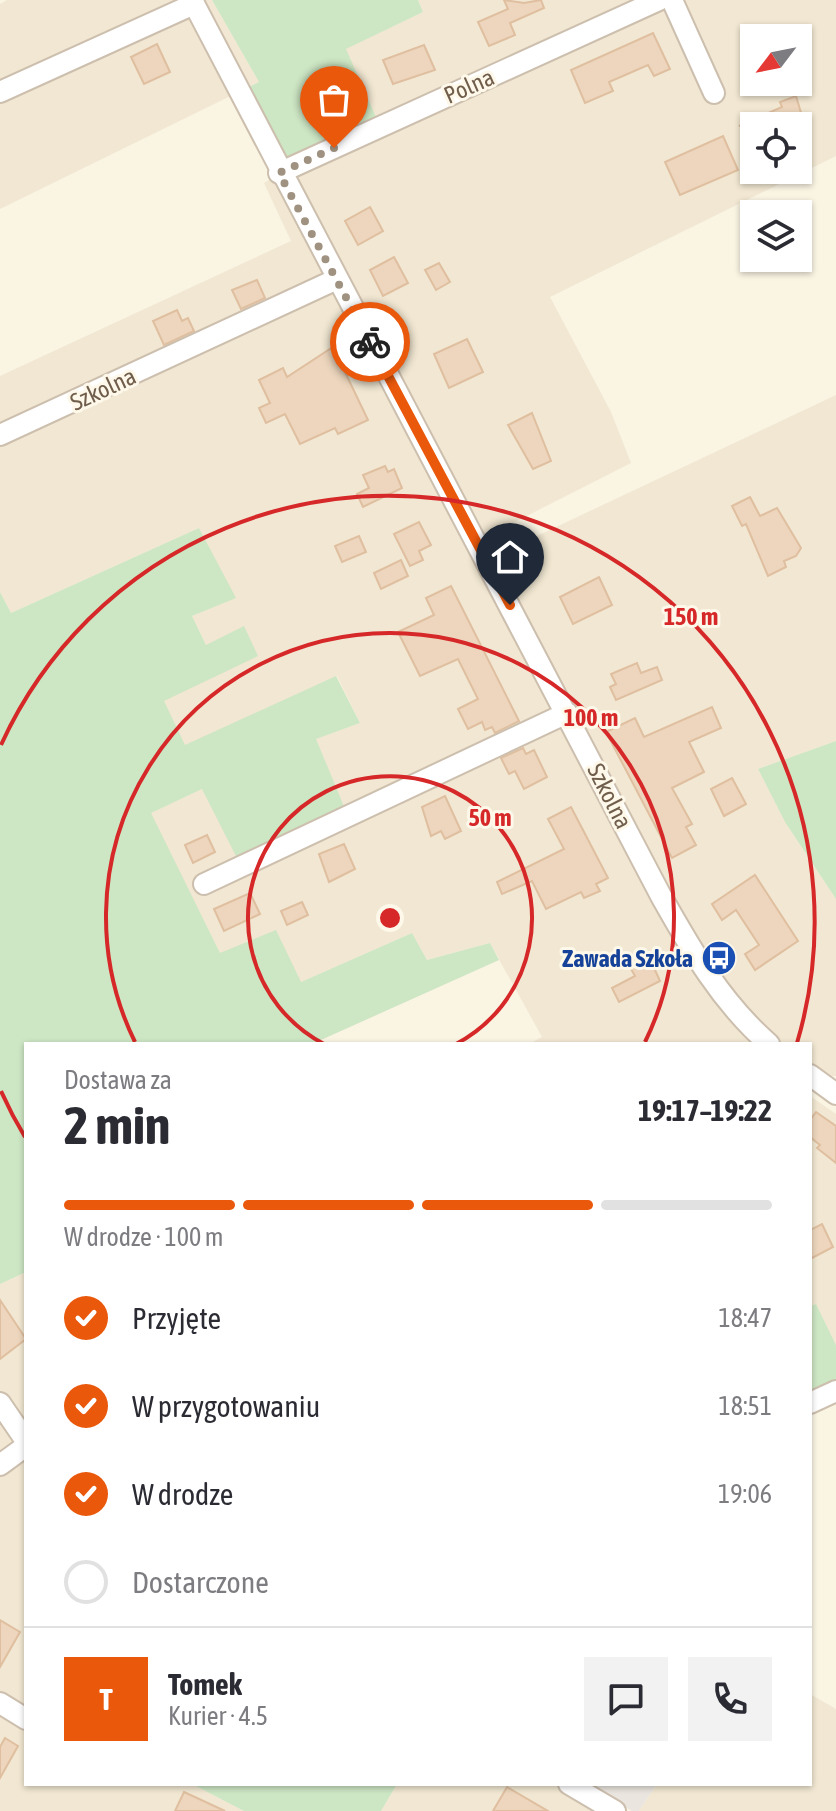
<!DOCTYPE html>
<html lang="pl">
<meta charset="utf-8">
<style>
:root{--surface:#fff;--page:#f2f2f3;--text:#2b2b33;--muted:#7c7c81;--line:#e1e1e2;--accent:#ea580c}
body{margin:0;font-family:"Asap Condensed",sans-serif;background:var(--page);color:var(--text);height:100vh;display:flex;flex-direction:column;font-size:30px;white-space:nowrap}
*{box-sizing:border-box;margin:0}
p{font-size:26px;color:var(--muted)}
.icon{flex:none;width:44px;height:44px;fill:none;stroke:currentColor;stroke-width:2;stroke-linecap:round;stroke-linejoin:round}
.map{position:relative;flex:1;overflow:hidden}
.details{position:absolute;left:24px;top:1042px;width:788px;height:744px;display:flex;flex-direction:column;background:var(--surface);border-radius:0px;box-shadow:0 2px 6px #0004}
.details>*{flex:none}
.needle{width:52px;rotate:238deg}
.controls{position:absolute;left:740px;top:24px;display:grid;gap:16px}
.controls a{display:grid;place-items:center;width:72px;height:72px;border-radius:0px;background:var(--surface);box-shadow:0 2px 6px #0004;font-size:40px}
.pin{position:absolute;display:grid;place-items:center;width:68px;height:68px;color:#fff;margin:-82px -34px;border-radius:50% 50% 50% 0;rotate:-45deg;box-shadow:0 0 8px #0007}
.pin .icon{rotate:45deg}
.courier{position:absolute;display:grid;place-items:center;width:80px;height:80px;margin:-40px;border:6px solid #ea580c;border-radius:50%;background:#fff;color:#222;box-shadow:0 2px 10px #0007}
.overview em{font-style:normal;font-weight:700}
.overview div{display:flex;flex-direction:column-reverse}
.overview{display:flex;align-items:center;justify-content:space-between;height:136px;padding:0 40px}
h1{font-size:52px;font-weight:700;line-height:60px}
.bar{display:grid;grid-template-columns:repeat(4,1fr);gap:12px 8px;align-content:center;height:96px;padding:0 40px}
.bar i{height:10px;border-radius:6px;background:var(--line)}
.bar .current{background:var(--accent)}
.bar p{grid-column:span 4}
.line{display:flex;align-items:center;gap:20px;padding:0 40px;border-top:2px solid var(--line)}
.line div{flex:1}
.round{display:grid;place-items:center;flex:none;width:84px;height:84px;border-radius:0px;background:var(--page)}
ol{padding:0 40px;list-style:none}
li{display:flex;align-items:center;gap:24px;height:88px}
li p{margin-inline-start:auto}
li .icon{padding:8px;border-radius:50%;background:var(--accent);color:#fff;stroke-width:4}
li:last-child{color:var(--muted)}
li i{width:44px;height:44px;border:4px solid var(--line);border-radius:50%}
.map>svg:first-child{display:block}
.residential{fill:#f1e7d2;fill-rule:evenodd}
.industrial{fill:#eae5de}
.green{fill:#cde6c3}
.building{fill:#edd6bd;stroke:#dfbf9f;stroke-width:2}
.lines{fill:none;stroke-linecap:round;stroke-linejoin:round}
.minor-casing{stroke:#cdbfae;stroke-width:24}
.minor{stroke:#fff;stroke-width:20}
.done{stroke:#a09280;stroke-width:8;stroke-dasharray:0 14.4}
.route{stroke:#ea580c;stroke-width:10}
.ring{fill:none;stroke:#d62828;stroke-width:4}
.labels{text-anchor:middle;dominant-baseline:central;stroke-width:6;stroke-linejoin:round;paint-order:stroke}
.street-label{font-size:24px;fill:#705d4b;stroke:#fdf8e9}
.transit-label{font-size:24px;font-weight:bold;fill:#164399;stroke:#fdf8e9;text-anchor:end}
.centre{fill:#d62828;stroke:#fdf8e9;stroke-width:4}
.ring-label{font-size:24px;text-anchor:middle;font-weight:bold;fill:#d62828;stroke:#fdf8e9;stroke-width:6;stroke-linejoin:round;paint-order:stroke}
</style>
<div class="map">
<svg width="836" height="1811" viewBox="0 0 836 1811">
<rect width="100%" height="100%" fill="#faf4e3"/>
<g class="residential">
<path d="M7 0H212L259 82 0 209V4Z"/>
<path d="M418 0H836V156L550 297 611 412 631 463 493 533 503 552 836 395V741L758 769 785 822 836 899V1076L810 1077V1044H529L542 1037 490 943 427 960 412 933 301 982 220 953 150 813 202 789 348 816 315 739 360 723 337 676 185 746 163 701 206 645 192 616 235 598 199 528 11 613 0 592V376L291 241 264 183 376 117 345 49 423 12ZM754 38H798V82H754ZM754 126H798V170H754Z"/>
<path d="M810 1096 836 1114V1345L816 1304 810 1306Z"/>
<path d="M26 1272V1784H192L244 1811H0V1284Z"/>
<path d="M810 1694 836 1709V1811H639L657 1784H810Z"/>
<path d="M397 1784H553L602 1811H381Z"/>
</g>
<path class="industrial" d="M585 1784H657L639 1811H632Z"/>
<g class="green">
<path d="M212 0H418L423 12 346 49 376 117 284 161 247 88 259 82Z"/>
<path d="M199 528 236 598 192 616 206 645 244 626 258 656 164 701 185 745 336 676 360 723 316 739 348 816 238 860 202 789 151 813 220 953 276 930 301 982 412 933 427 960 490 943 499 960 312 1044H26V1272L0 1284V592L11 613Z"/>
<path d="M836 741V899L785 822 758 769Z"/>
<path d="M816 1304 836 1345V1380L810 1392V1306Z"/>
<path d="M192 1784H397L381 1811H244Z"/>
</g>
<g class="building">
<path d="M504 0 524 3 541 0 544 8 510 23 515 35 489 46 478 22 508 9Z"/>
<path d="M653 33 670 69 654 76 648 65 609 82 613 91 585 103 571 70Z"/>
<path d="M157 44 170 72 144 84 131 57Z"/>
<path d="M424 45 435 70 393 84 383 60Z"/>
<path d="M796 96 805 126H739L782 107 780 102Z"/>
<path d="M723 136 738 170 680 195 665 162Z"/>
<path d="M370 207 383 231 358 245 345 221Z"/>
<path d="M394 257 408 283 383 296 370 270Z"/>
<path d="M439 263 450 282 436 290 425 270Z"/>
<path d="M257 280 265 298 241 309 232 290Z"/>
<path d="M177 310 182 321 188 318 194 331 164 345 153 321Z"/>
<path d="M467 339 483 372 449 388 434 354Z"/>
<path d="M333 347 368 420 338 434 335 428 300 444 285 414 266 423 259 408 270 403 259 380 283 368 287 377Z"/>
<path d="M532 413 551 461 533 469 508 425Z"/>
<path d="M385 466 388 472 394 469 402 488 363 507 357 494 369 488 363 475Z"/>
<path d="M750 497 760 516 777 508 801 548 796 556 784 561 786 567 768 576 746 524 742 526 732 506Z"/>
<path d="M419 522 431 545 419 551 423 560 410 566 394 534Z"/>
<path d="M359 536 366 552 342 562 335 546Z"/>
<path d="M401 560 408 576 381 589 374 573Z"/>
<path d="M599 577 612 605 573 624 560 597Z"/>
<path d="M451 586 519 721 495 733 492 727 485 730 482 722 468 729 458 709 478 699 458 659 420 676 398 632 434 615 426 598Z"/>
<path d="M637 663 641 673 657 667 662 680 616 700 610 687 616 684 611 674Z"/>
<path d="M712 707 721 728 689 742 704 772 672 788 692 824 686 827 696 845 672 858 606 732 635 718 644 737Z"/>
<path d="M523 748 526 754 534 750 547 777 524 789 515 771 509 774 501 758Z"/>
<path d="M732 778 746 804 724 816 711 789Z"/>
<path d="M445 796 461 831 445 839 441 831 431 836 422 807Z"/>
<path d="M571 807 608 878 596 884 600 891 584 898 581 892 546 909 532 881 502 894 497 882 564 849 548 819Z"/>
<path d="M207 835 215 852 193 863 185 845Z"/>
<path d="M344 844 355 869 329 882 319 854Z"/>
<path d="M755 875 798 941 755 970 745 954 759 945 736 910 722 920 712 904Z"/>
<path d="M250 893 260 914 224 931 214 909Z"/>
<path d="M302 902 308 915 287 925 281 911Z"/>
<path d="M646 950 660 981 619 1002 612 988 635 976 626 960Z"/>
<path d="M816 1112 836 1126V1163L817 1148 820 1145 810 1137V1120Z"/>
<path d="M822 1224 833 1247 810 1259V1230Z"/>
<path d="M0 1300 26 1339 0 1359Z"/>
<path d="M0 1620 20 1632 0 1667Z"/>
<path d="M5 1738 18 1746 0 1778V1747Z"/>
<path d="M507 1787 548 1811H493Z"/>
<path d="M184 1792 225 1811H175Z"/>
</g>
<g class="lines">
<g class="minor-casing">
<g id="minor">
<path d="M192 0 661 896C692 951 721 1002 769 1044"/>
<path d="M672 0 714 93"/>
<path d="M0 92 194 4"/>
<path d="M279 173 659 0"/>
<path d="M0 435 337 279"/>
<path d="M204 884 567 713"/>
<path d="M810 1075 836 1094"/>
<path d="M0 1403 26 1441"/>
<path d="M810 1403 836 1391"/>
<path d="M0 1465 26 1446"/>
<path d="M0 1703 26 1719"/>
<path d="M569 1784 615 1811"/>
</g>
</g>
<use href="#minor" class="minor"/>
</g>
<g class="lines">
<path class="done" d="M334 148 279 173 370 342"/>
<path class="route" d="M370 342 510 605"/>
</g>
<g class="ring">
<path d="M324 1044A142 142 0 1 1 456 1044"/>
<path d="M135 1042A284 284 0 1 1 645 1042"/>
<path d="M25 1137A426 426 0 0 1 1 1091M1 745A426 426 0 0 1 797 1043"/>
</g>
<defs>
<g id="bus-disc" transform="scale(1.8)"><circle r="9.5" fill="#1a4fb4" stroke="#fdf8e9"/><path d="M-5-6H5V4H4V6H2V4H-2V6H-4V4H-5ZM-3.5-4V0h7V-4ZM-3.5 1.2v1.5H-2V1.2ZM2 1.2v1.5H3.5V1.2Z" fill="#fff"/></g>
</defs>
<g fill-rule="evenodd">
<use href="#bus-disc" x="719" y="958"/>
</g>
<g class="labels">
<g class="street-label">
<text transform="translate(469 86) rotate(-24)">Polna</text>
<text transform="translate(103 389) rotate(-25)">Szkolna</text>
<text transform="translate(610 796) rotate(63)">Szkolna</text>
</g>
<g class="transit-label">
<text x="693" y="958">Zawada Szkoła</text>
</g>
</g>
<circle cx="390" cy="918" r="12" class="centre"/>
<g class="ring-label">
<text x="691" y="625">150 m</text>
<text x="591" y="726">100 m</text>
<text x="490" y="826">50 m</text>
</g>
</svg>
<div class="controls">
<a><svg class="needle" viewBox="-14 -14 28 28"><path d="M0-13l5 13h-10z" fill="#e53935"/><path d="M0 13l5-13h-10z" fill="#7c7c81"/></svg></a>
<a><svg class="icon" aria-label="locate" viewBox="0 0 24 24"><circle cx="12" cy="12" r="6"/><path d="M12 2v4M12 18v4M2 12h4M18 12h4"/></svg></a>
<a><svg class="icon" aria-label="layers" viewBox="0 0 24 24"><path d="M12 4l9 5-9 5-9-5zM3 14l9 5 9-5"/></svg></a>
</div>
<div class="pin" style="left:334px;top:148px;background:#ea580c"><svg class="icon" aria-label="bag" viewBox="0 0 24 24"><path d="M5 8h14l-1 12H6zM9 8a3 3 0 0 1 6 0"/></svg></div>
<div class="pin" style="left:510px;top:605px;background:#1f2937"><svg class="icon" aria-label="home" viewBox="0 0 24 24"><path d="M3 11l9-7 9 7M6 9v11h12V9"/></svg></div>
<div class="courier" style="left:370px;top:342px"><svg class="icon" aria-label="bike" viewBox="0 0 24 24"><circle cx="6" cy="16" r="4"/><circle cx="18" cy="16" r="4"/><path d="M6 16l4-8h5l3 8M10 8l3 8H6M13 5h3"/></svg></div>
<section class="details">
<div class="overview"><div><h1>2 min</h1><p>Dostawa za</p></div><em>19:17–19:22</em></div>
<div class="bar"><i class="current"></i><i class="current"></i><i class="current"></i><i></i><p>W drodze · 100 m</p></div>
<ol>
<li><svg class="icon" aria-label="check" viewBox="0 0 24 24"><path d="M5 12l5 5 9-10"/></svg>Przyjęte<p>18:47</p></li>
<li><svg class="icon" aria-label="check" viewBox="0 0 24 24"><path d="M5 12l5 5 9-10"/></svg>W przygotowaniu<p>18:51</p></li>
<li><svg class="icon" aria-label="check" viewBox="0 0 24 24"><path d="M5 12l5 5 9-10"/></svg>W drodze<p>19:06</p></li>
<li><i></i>Dostarczone</li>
</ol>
<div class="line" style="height:144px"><b class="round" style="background:var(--accent);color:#fff">T</b><div><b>Tomek</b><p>Kurier · 4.5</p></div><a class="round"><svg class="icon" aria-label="chat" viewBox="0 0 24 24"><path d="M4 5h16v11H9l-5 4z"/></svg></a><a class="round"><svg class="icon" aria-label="phone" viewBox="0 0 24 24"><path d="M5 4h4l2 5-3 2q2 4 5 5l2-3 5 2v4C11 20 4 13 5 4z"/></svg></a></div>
</section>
</div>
